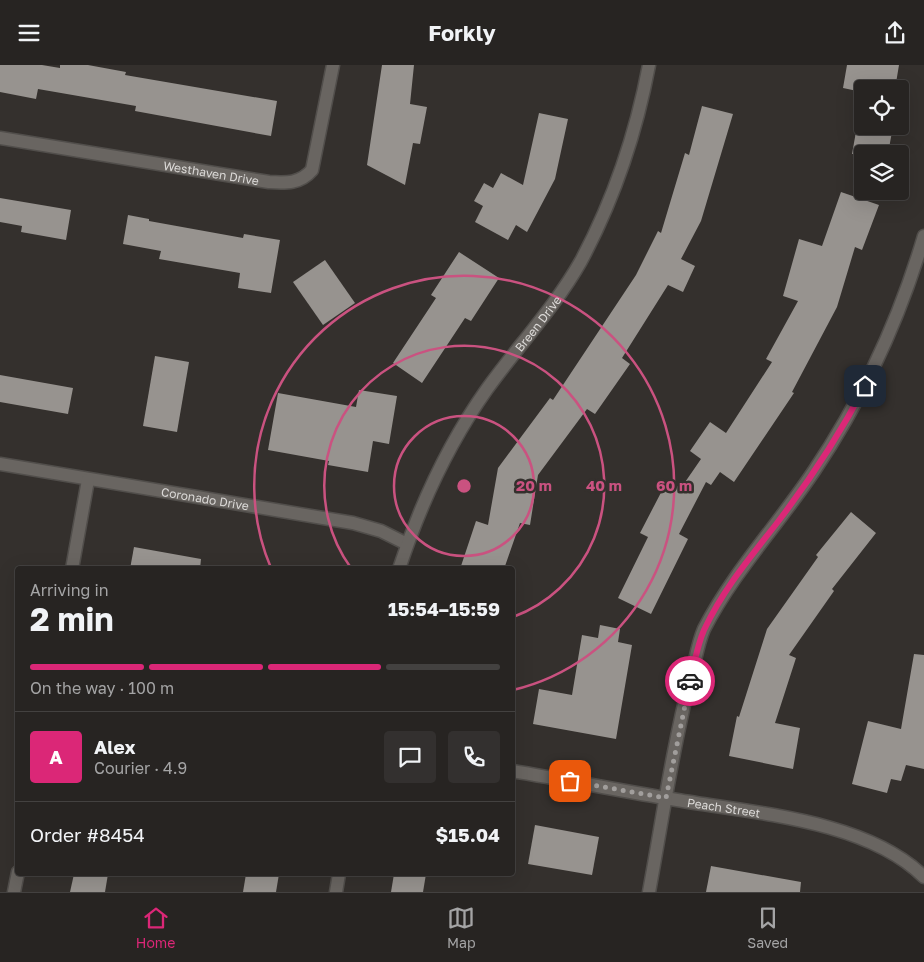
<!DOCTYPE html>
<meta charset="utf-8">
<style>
:root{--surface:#272422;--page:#33302f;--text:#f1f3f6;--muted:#a4a4a5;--line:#434140;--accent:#db2777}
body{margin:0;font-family:"Golos Text",sans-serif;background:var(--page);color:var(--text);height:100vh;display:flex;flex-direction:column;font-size:19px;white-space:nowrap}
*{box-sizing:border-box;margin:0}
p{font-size:16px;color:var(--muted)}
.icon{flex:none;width:28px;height:28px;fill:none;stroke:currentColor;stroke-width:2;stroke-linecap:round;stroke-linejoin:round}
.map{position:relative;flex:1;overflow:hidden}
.side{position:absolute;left:15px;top:501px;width:500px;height:310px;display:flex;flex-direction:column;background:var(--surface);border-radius:5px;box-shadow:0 5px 20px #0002,0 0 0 1px var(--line)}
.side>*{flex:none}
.tools{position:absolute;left:854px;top:15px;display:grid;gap:10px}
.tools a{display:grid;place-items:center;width:55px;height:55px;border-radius:5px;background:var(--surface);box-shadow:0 5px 20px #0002,0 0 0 1px var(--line);font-size:25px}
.pin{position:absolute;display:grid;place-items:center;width:42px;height:42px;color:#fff;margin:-21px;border-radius:10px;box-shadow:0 2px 8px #0006}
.courier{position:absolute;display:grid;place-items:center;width:50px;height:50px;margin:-25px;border:4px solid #db2777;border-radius:50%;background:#fff;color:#222;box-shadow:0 1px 6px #0007}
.overview em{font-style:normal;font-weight:700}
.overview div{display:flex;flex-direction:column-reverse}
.overview{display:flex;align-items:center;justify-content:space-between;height:85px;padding:0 15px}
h1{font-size:32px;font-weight:700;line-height:38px}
.bar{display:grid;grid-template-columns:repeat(4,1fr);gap:8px 5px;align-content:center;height:60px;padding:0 15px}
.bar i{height:6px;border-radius:4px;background:var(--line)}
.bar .selected{background:var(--accent)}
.bar p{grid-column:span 4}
.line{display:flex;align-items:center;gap:12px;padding:0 15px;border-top:1px solid var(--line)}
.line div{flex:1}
.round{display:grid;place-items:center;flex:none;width:52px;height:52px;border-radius:5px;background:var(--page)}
header{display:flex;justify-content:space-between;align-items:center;height:65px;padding:0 15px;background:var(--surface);font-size:22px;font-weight:700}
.dock{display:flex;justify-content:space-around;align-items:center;height:70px;border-top:1px solid var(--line);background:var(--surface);font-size:14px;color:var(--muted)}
.dock a{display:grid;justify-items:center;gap:2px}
.dock .selected{color:var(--accent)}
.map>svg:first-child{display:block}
.building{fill:#97938f}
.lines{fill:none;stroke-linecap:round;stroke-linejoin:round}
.minor-casing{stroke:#514e4b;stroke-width:15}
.minor{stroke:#696561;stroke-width:12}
.done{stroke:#a19e9c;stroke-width:5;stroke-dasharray:0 9}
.route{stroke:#db2777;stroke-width:6}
.ring{fill:none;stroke:#ca5280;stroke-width:2.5}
.labels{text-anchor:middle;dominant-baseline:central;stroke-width:5;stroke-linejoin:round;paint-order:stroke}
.street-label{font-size:12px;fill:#dbd9d7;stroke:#34302d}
.centre{fill:#ca5280;stroke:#34302d;stroke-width:2.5}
.ring-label{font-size:15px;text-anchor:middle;font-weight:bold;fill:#ca5280;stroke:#34302d;stroke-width:5;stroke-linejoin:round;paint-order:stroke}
</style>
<header><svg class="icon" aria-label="menu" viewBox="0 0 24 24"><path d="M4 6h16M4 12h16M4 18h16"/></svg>Forkly<svg class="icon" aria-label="share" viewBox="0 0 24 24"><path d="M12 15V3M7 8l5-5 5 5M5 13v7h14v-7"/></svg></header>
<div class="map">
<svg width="924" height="827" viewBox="0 0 924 827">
<rect width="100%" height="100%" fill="#34302d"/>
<g class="building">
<path d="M0 0H42L60 3V0H88L126 7 125 10 277 36 271 71 135 46 136 41 38 24 36 34 0 27Z"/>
<path d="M382 0H414L410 39 427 42 420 79 413 78 405 120 367 100Z"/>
<path d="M847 0H899L895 24H862V27L843 23Z"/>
<path d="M702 41 733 49 701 156 681 194 695 201 683 227 668 220 622 293 630 299 595 349 587 344 538 410 530 460 520 458 504 504H460L476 456 488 460 498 403 550 333 553 335 636 210 658 166 661 168 685 88 689 90Z"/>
<path d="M539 48 568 54 555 114 527 167 516 160 508 175 475 157 483 141 474 136 484 118 493 123 501 108 523 120Z"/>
<path d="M857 61H893L888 89H852Z"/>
<path d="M841 127 879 140 862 185 855 182 837 242 792 327 794 328 734 417 720 407 711 420 706 417 679 469 688 474 651 549 618 533 648 472 640 468 667 416 681 423 701 394 690 386 710 357 726 368 772 297 766 294 798 236 783 231 799 174 822 181Z"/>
<path d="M0 133 71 145 66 175 21 167 22 161 0 157Z"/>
<path d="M128 150 149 154V156L243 173 244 169 280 175 271 228 238 223 240 208 159 194 161 186 123 179Z"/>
<path d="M459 187 499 213 471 256 465 253 422 318 393 298 436 233 431 230Z"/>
<path d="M325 195 355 238 323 260 293 217Z"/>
<path d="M155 291 189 297 177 367 143 361Z"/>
<path d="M0 310 73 323 68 349 0 337Z"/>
<path d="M359 325 397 331 389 379 373 376 368 407 328 400 329 396 268 385 278 328 356 342Z"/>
<path d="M851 447 876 468 832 524 834 526 789 590 796 593 775 658 800 663 793 704 729 691 737 651 739 652 767 564 818 492 816 490Z"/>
<path d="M134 482 201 494 200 504H130Z"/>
<path d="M600 560 620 564 618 577 632 580 616 674 533 659 539 624 572 630 582 570 598 573Z"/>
<path d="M914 589 924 590V704L906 700 901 716 891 714 887 728 852 719 868 656 901 664Z"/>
<path d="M535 760 599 772 592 810 528 799Z"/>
<path d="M711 801 801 817 800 827H706Z"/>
<path d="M74 809H108L105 827H70Z"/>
<path d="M246 809H279L276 827H243Z"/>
<path d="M394 809H426L423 827H391Z"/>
</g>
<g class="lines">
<g class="minor-casing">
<g id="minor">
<path id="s1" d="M0 73 269 117C286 118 300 119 312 105L333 0"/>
<path id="s2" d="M0 399 353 458 381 466 407 479"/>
<path d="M72 504 88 415"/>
<path id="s3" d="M399 504C420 440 448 379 487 324 518 281 555 242 581 196 614 134 636 69 649 0"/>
<path id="s4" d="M512 706C567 715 622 726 677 735 753 748 867 755 924 812"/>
<path d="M14 827 18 807"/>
<path d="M336 827 339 809"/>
<path d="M649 827C662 757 672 685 690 615 695 599 697 580 704 564 734 506 778 460 814 406 863 333 899 256 924 171"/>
</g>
</g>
<use href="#minor" class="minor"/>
</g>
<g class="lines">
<path class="done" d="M570 716 666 733 690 616"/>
<path class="route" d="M690 616C694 600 697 581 704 565 724 523 749 494 777 458 810 415 840 369 865 321"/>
</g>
<g class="ring">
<circle cx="464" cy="421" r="70"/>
<path d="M351 503A140 140 0 1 1 513 552"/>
<path d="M271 503A210 210 0 1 1 513 625"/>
</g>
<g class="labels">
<g class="street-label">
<text stroke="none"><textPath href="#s1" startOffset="214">Westhaven Drive</textPath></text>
<text stroke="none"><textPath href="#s3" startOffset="284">Breen Drive</textPath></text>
<text stroke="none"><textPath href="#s2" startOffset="208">Coronado Drive</textPath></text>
<text stroke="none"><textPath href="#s4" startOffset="215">Peach Street</textPath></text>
</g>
</g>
<circle cx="464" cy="421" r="8" class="centre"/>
<g class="ring-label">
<text x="534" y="426">20 m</text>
<text x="604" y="426">40 m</text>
<text x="674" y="426">60 m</text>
</g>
</svg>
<div class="tools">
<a><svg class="icon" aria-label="locate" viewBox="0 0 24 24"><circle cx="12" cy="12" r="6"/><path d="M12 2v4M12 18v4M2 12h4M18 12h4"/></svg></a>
<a><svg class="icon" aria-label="layers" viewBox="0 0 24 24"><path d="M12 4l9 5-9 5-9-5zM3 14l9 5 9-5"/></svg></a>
</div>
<div class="pin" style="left:570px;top:716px;background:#ea580c"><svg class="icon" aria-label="bag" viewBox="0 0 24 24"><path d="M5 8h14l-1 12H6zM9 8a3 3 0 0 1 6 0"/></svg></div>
<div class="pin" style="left:865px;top:321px;background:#1f2937"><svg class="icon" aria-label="home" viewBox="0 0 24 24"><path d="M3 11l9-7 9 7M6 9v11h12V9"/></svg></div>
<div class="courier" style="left:690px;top:616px"><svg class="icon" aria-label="car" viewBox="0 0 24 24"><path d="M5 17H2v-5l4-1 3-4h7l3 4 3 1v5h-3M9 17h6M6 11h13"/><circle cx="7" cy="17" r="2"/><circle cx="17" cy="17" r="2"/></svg></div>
<section class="side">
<div class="overview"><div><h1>2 min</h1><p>Arriving in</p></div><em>15:54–15:59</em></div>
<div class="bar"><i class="selected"></i><i class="selected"></i><i class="selected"></i><i></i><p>On the way · 100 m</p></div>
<div class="line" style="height:90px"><b class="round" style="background:var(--accent);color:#fff">A</b><div><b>Alex</b><p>Courier · 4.9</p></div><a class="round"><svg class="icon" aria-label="chat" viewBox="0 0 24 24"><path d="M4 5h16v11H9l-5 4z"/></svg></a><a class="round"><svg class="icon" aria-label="phone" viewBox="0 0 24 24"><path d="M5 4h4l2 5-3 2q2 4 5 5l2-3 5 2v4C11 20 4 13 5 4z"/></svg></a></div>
<div class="line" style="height:65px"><div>Order #8454</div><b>$15.04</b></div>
</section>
</div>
<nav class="dock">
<a class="selected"><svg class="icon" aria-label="home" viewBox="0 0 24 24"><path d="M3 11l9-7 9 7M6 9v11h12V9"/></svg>Home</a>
<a><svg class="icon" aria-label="map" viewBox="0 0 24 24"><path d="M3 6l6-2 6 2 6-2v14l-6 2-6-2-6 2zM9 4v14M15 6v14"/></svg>Map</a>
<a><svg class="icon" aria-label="saved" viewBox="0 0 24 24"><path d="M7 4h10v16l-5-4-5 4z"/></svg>Saved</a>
</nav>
